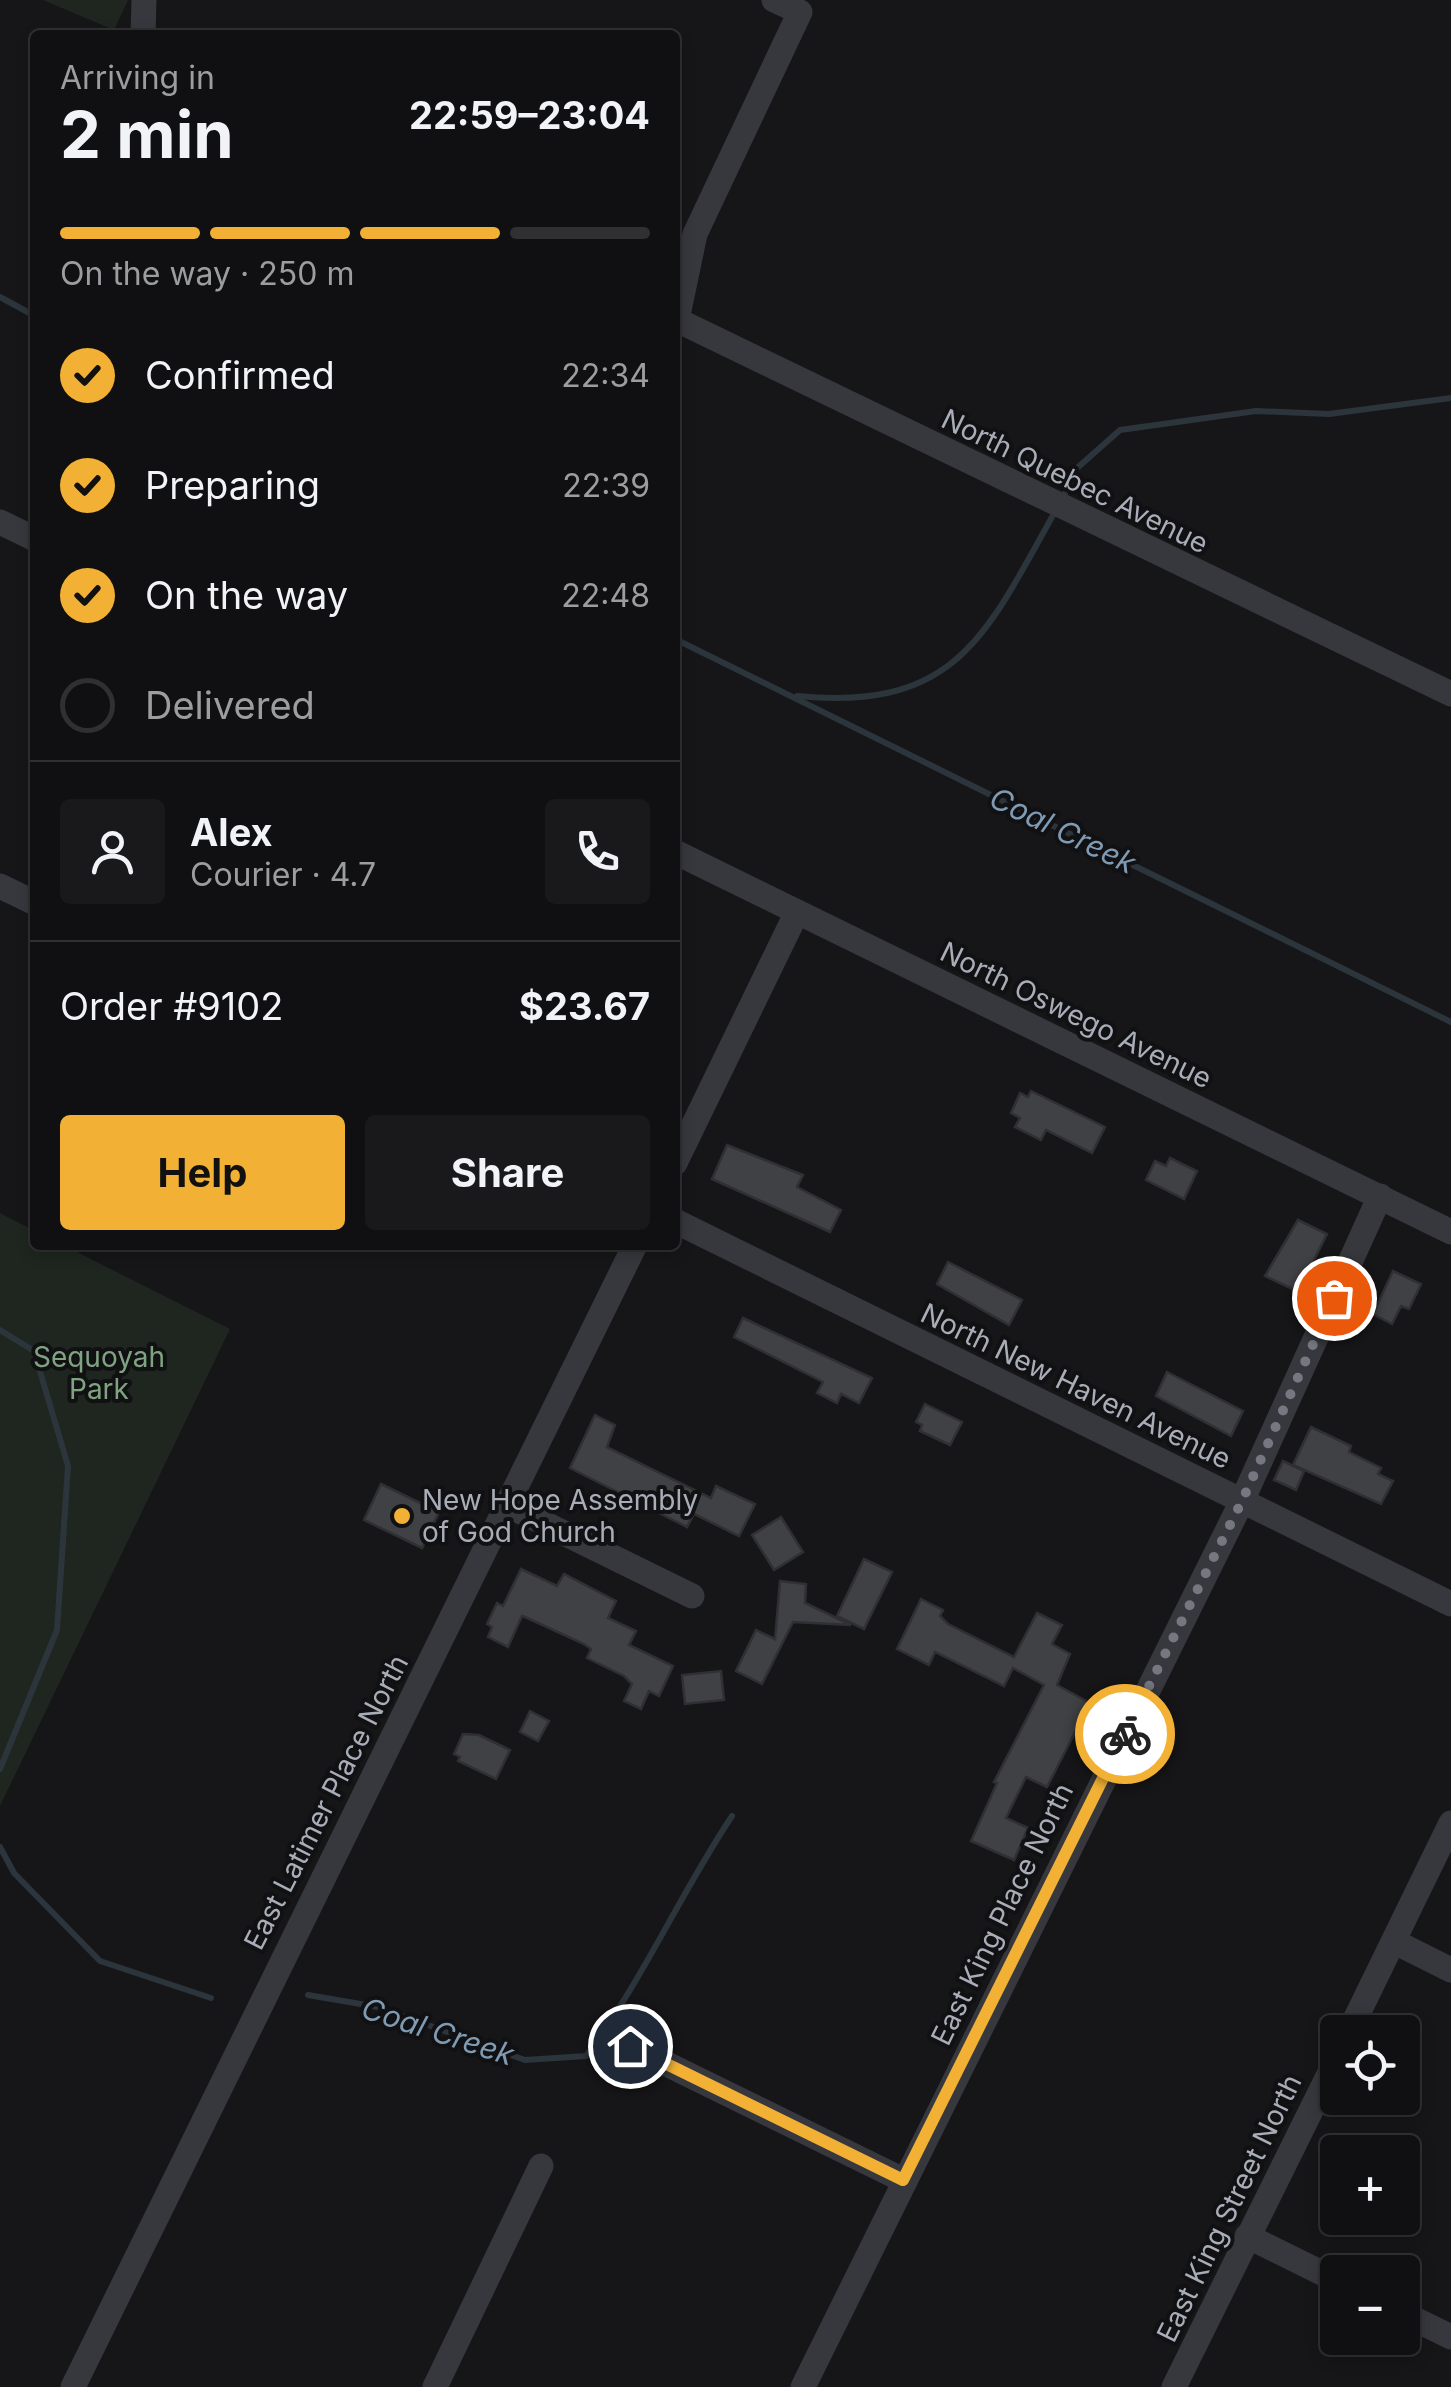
<!DOCTYPE html>
<meta charset="utf-8">
<style>
:root{--surface:#101012;--page:#19191b;--text:#f1f3f6;--muted:#9c9d9f;--line:#303032;--accent:#f2b134}
body{margin:0;font-family:Inter,sans-serif;background:var(--page);color:var(--text);height:100vh;display:flex;flex-direction:column;font-size:38px;white-space:nowrap}
*{box-sizing:border-box;margin:0}
p{font-size:32px;color:var(--muted)}
.icon{flex:none;width:55px;height:55px;fill:none;stroke:currentColor;stroke-width:2;stroke-linecap:round;stroke-linejoin:round}
.map{position:relative;flex:1;overflow:hidden}
.side{position:absolute;left:30px;top:30px;width:650px;height:1220px;display:flex;flex-direction:column;background:var(--surface);border-radius:10px;box-shadow:0 5px 15px #0003,0 0 0 2px var(--line)}
.side>*{flex:none}
.controls{position:absolute;left:1320px;top:2015px;display:grid;gap:20px}
.controls a{display:grid;place-items:center;width:100px;height:100px;border-radius:10px;background:var(--surface);box-shadow:0 5px 15px #0003,0 0 0 2px var(--line);font-size:50px}
.pin{position:absolute;display:grid;place-items:center;width:85px;height:85px;color:#fff;margin:-42px;border:5px solid #fff;border-radius:50%;box-shadow:0 2px 10px #0007}
.courier{position:absolute;display:grid;place-items:center;width:100px;height:100px;margin:-50px;border:8px solid #f2b134;border-radius:50%;background:#fff;color:#222;box-shadow:0 2px 12px #0007}
.head em{font-style:normal;font-weight:700}
.head div{display:flex;flex-direction:column-reverse}
.head{display:flex;align-items:center;justify-content:space-between;height:170px;padding:0 30px}
h1{font-size:65px;font-weight:700;line-height:75px}
.bar{display:grid;grid-template-columns:repeat(4,1fr);gap:15px 10px;align-content:center;height:120px;padding:0 30px}
.bar i{height:12px;border-radius:8px;background:var(--line)}
.bar .selected{background:var(--accent)}
.bar p{grid-column:span 4}
.line{display:flex;align-items:center;gap:25px;padding:0 30px;border-top:2px solid var(--line)}
.line div{flex:1}
.round{display:grid;place-items:center;flex:none;width:105px;height:105px;border-radius:10px;background:var(--page)}
ol{padding:0 30px;list-style:none}
li{display:flex;align-items:center;gap:30px;height:110px}
li p{margin-inline-start:auto}
li .icon{padding:10px;border-radius:50%;background:var(--accent);color:#111;stroke-width:4}
li:last-child{color:var(--muted)}
li i{width:55px;height:55px;border:5px solid var(--line);border-radius:50%}
.button{display:flex;gap:20px;margin-top:auto;padding:20px 30px}
.button a{flex:1;height:115px;border-radius:10px;background:var(--accent);color:#111;font-size:40px;font-weight:700;line-height:115px;text-align:center}
.button a+a{background:var(--page);color:var(--text)}
.map>svg:first-child{display:block}
.green{fill:#1e261f}
.lines{fill:none;stroke-linecap:round;stroke-linejoin:round}
.stream{stroke:#2c353c;stroke-width:6}
.building{fill:#404145;stroke:#303034;stroke-width:2.5}
.street{stroke:#37383d;stroke-width:25}
.done{stroke:#757880;stroke-width:10;stroke-dasharray:0 18}
.route{stroke:#f2b134;stroke-width:12}
.poi-dot{fill:#f2b134;stroke:#111113;stroke-width:4}
.labels{text-anchor:middle;dominant-baseline:central;stroke-width:8;stroke-linejoin:round;paint-order:stroke}
.street-label{font-size:28px;fill:#a8adb8;stroke:#111113}
.park-label{font-size:28px;fill:#7fa381;stroke:#111113}
.poi-label{font-size:28px;fill:#a8adb8;stroke:#111113;text-anchor:start}
.water-label{font-size:30px;font-style:italic;fill:#7f9bb3;stroke:#111113}
</style>
<div class="map">
<svg width="1451" height="2387" viewBox="0 0 1451 2387">
<rect width="100%" height="100%" fill="#161618"/>
<g class="green">
<path d="M43 0H128L114 30Z"/>
<path d="M0 1213 35 1231V1245H63L230 1329 0 1806Z"/>
</g>
<g class="lines">
<g class="stream">
<path d="M0 297 35 316"/>
<path d="M1063 498 1076 469 1120 430 1256 411 1329 414 1451 398"/>
<path d="M675 639 1451 1022"/>
<path d="M797 696C958 712 987 633 1057 508"/>
<path d="M0 1330 34 1351 68 1466 57 1630 0 1769"/>
<path d="M0 1847 14 1873 100 1961 211 1998"/>
<path d="M308 1995 378 2007 525 2060 586 2056C643 1980 680 1894 732 1816"/>
</g>
</g>
<g class="building">
<path d="M1031 1091 1105 1127 1092 1153 1046 1130 1041 1140 1015 1127 1020 1118 1011 1113 1020 1093 1028 1097Z"/>
<path d="M727 1145 803 1175 797 1187 841 1210 830 1232 712 1179Z"/>
<path d="M1170 1158 1197 1171 1184 1199 1146 1180 1155 1161 1166 1166Z"/>
<path d="M1298 1220 1327 1234 1314 1260 1328 1268 1317 1289 1308 1285 1303 1294 1265 1276Z"/>
<path d="M948 1262 1022 1300 1009 1325 937 1284Z"/>
<path d="M1393 1271 1421 1284 1409 1309 1401 1306 1392 1324 1373 1314Z"/>
<path d="M743 1318 872 1378 859 1403 841 1394 837 1403 817 1393 823 1382 734 1337Z"/>
<path d="M1167 1372 1243 1411 1231 1436 1156 1396Z"/>
<path d="M925 1404 962 1422 950 1445 920 1431 922 1425 916 1422Z"/>
<path d="M595 1415 615 1425 607 1447 711 1498 716 1486 755 1504 739 1536 694 1514 687 1527 570 1468Z"/>
<path d="M1311 1427 1351 1446 1349 1452 1381 1468 1378 1474 1393 1481 1381 1504 1293 1465Z"/>
<path d="M1283 1461 1304 1471 1296 1490 1274 1480Z"/>
<path d="M381 1484 439 1512 422 1548 364 1520Z"/>
<path d="M781 1517 803 1552 774 1570 752 1535Z"/>
<path d="M864 1559 892 1572 864 1629 837 1616Z"/>
<path d="M521 1569 557 1586 564 1574 616 1601 608 1618 636 1631 629 1645 673 1666 659 1696 649 1691 641 1709 624 1701 632 1684 624 1676 587 1658 591 1649 584 1644 525 1617 522 1616 508 1647 488 1637 492 1627 487 1624 497 1603 503 1606Z"/>
<path d="M780 1581 806 1584 805 1603 851 1625 793 1622 762 1684 736 1671 756 1630 775 1639Z"/>
<path d="M921 1599 943 1610 940 1616 948 1624 1014 1657 1037 1613 1062 1625 1052 1644 1070 1654 1057 1685 1090 1703 1047 1787 1026 1777 1006 1818 1028 1828 1014 1860 971 1841 997 1783 994 1782 1044 1685 1013 1668 1004 1686 935 1652 929 1665 897 1649Z"/>
<path d="M721 1671 724 1700 685 1704 682 1675Z"/>
<path d="M530 1711 549 1721 538 1741 520 1732Z"/>
<path d="M463 1734 479 1735 510 1750 496 1779 458 1761 460 1757 454 1754Z"/>
</g>
<g class="lines">
<g class="street">
<path d="M143 35 144 0"/>
<path d="M675 319 1451 694"/>
<path d="M677 320 695 234 800 12 774 0"/>
<path d="M0 522 35 539"/>
<path d="M675 852 1451 1232"/>
<path d="M0 886 35 903"/>
<path d="M675 1163 797 912"/>
<path d="M675 1221 1451 1604"/>
<path d="M509 1506 692 1596"/>
<path d="M1395 1942 1451 1970"/>
<path d="M1349 2032 1451 1823"/>
<path d="M630 2046 903 2180"/>
<path d="M1247 2236 1338 2281"/>
<path d="M1402 2313 1451 2337"/>
<path d="M73 2387 635 1245"/>
<path d="M435 2387 541 2166"/>
<path d="M803 2387 1242 1501 1380 1196"/>
<path d="M1174 2387 1338 2056"/>
</g>
</g>
<g class="lines">
<path class="done" d="M1125 1734 1242 1501 1334 1298"/>
<path class="route" d="M630 2046 903 2180 1125 1734"/>
</g>
<circle class="poi-dot" cx="402" cy="1516" r="10"/>
<g class="labels">
<g class="street-label">
<text transform="translate(1075 481) rotate(26)">North Quebec Avenue</text>
<text transform="translate(1076 1015) rotate(26)">North Oswego Avenue</text>
<text transform="translate(1076 1386) rotate(26)">North New Haven Avenue</text>
<text transform="translate(326 1802) rotate(-63)">East Latimer Place North</text>
<text transform="translate(1002 1914) rotate(-64)">East King Place North</text>
<text transform="translate(1229 2208) rotate(-64)">East King Street North</text>
</g>
<g class="park-label">
<text x="99" y="1357">Sequoyah<tspan x="99" dy="32">Park</tspan></text>
</g>
<g class="poi-label">
<text x="422" y="1500">New Hope Assembly<tspan x="422" dy="32">of God Church</tspan></text>
</g>
<g class="water-label">
<text transform="translate(1063 830) rotate(26)">Coal Creek</text>
<text transform="translate(438 2031) rotate(18)">Coal Creek</text>
</g>
</g>
</svg>
<div class="controls">
<a><svg class="icon" aria-label="locate" viewBox="0 0 24 24"><circle cx="12" cy="12" r="6"/><path d="M12 2v4M12 18v4M2 12h4M18 12h4"/></svg></a>
<a>+</a>
<a>−</a>
</div>
<div class="pin" style="left:1334px;top:1298px;background:#ea580c"><svg class="icon" aria-label="bag" viewBox="0 0 24 24"><path d="M5 8h14l-1 12H6zM9 8a3 3 0 0 1 6 0"/></svg></div>
<div class="pin" style="left:630px;top:2046px;background:#1f2937"><svg class="icon" aria-label="home" viewBox="0 0 24 24"><path d="M3 11l9-7 9 7M6 9v11h12V9"/></svg></div>
<div class="courier" style="left:1125px;top:1734px"><svg class="icon" aria-label="bike" viewBox="0 0 24 24"><circle cx="6" cy="16" r="4"/><circle cx="18" cy="16" r="4"/><path d="M6 16l4-8h5l3 8M10 8l3 8H6M13 5h3"/></svg></div>
<section class="side">
<div class="head"><div><h1>2 min</h1><p>Arriving in</p></div><em>22:59–23:04</em></div>
<div class="bar"><i class="selected"></i><i class="selected"></i><i class="selected"></i><i></i><p>On the way · 250 m</p></div>
<ol>
<li><svg class="icon" aria-label="check" viewBox="0 0 24 24"><path d="M5 12l5 5 9-10"/></svg>Confirmed<p>22:34</p></li>
<li><svg class="icon" aria-label="check" viewBox="0 0 24 24"><path d="M5 12l5 5 9-10"/></svg>Preparing<p>22:39</p></li>
<li><svg class="icon" aria-label="check" viewBox="0 0 24 24"><path d="M5 12l5 5 9-10"/></svg>On the way<p>22:48</p></li>
<li><i></i>Delivered</li>
</ol>
<div class="line" style="height:180px"><a class="round"><svg class="icon" aria-label="person" viewBox="0 0 24 24"><circle cx="12" cy="8" r="4"/><path d="M4 21q1-7 8-7t8 7"/></svg></a><div><b>Alex</b><p>Courier · 4.7</p></div><a class="round"><svg class="icon" aria-label="phone" viewBox="0 0 24 24"><path d="M5 4h4l2 5-3 2q2 4 5 5l2-3 5 2v4C11 20 4 13 5 4z"/></svg></a></div>
<div class="line" style="height:130px"><div>Order #9102</div><b>$23.67</b></div>
<div class="button"><a>Help</a><a>Share</a></div>
</section>
</div>
